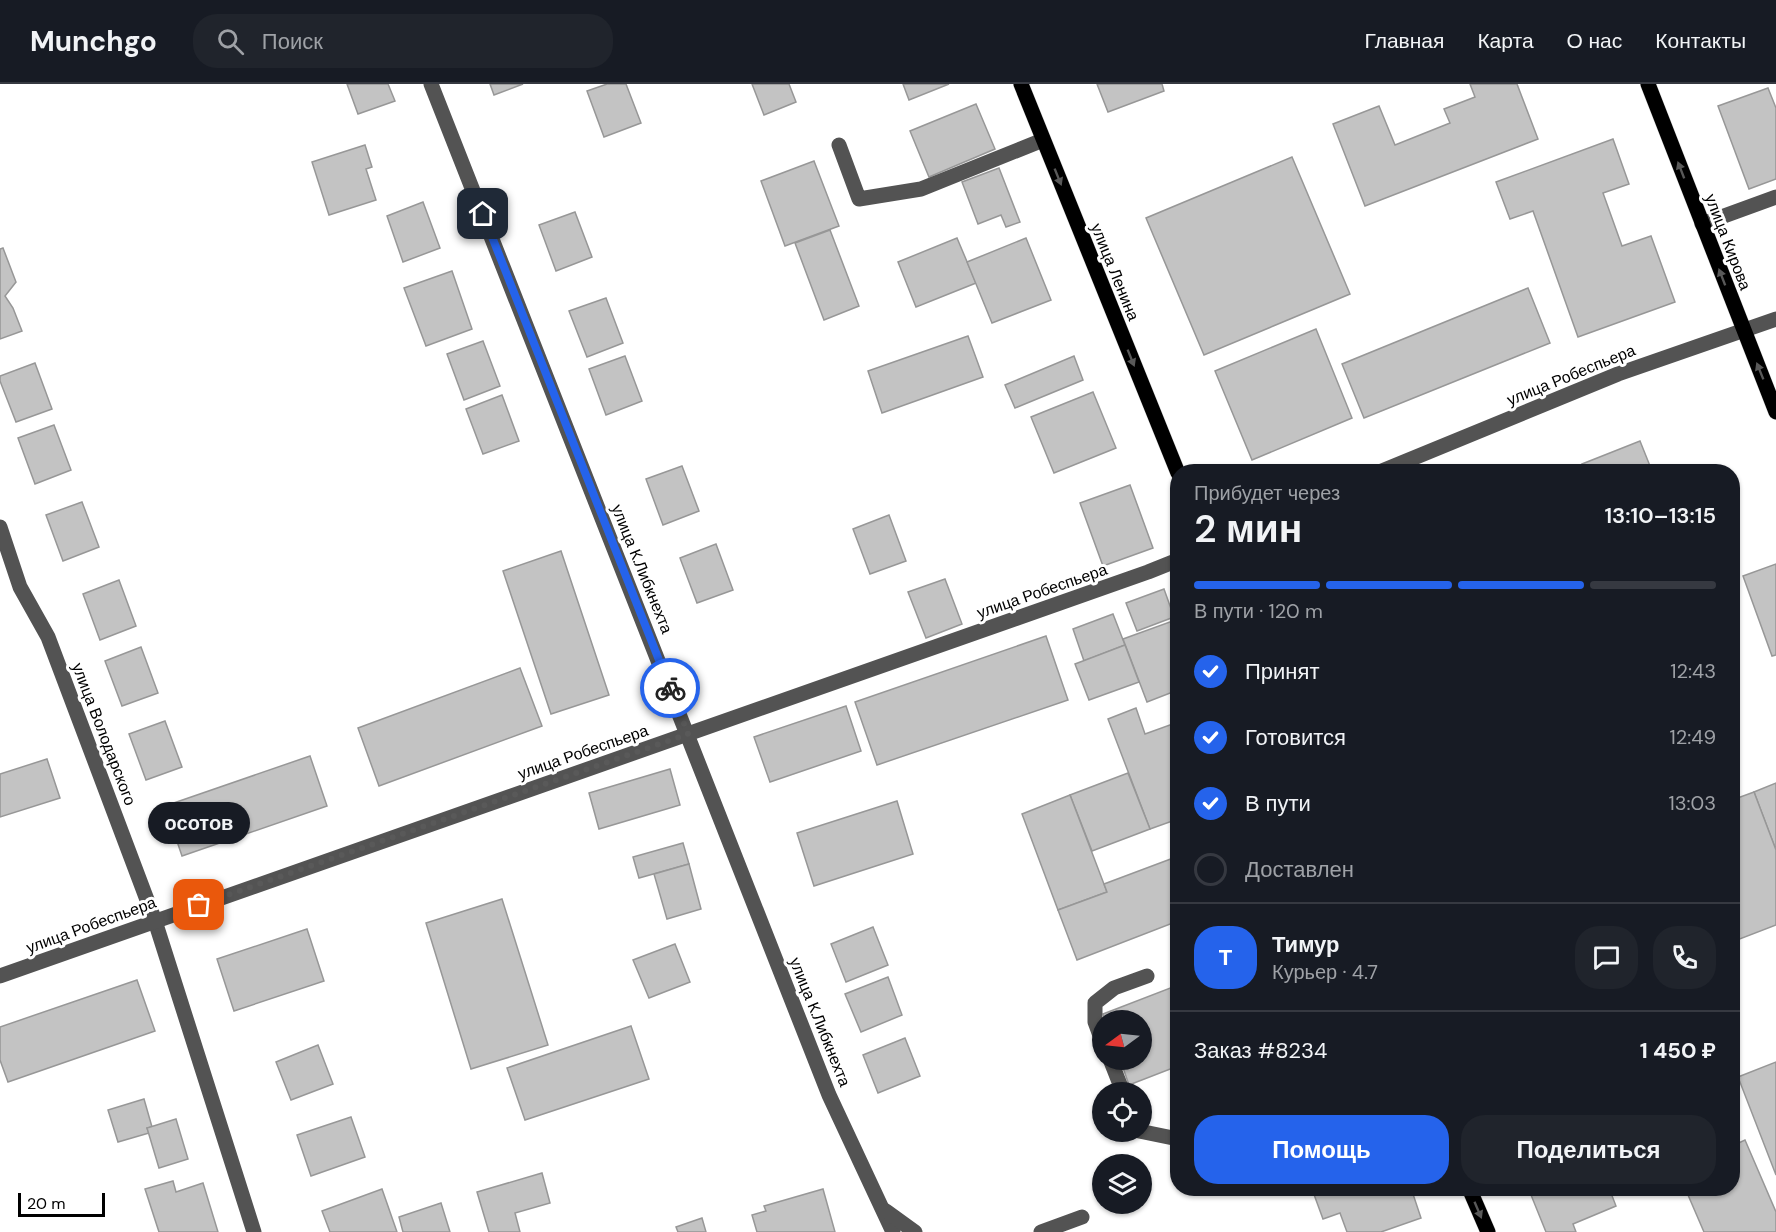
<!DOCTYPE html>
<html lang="ru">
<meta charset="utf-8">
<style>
:root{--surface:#171b24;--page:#20242c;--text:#f1f3f6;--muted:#9ea1a6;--line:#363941;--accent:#2563eb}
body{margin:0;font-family:"DM Sans",sans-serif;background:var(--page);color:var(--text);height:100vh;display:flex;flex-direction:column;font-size:22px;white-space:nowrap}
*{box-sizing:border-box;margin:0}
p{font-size:20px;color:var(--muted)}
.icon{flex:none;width:33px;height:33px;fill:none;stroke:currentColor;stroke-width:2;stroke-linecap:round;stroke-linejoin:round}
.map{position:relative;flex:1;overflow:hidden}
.sheet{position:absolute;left:1170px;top:380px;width:570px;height:732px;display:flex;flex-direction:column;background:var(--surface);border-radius:24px;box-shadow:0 2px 4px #0004}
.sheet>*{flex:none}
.needle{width:39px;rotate:255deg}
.buttons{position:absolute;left:1092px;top:926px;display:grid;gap:12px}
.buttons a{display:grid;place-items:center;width:60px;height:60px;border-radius:50%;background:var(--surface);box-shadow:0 2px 4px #0004;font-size:30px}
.scale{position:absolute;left:18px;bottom:15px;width:87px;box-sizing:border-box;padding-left:6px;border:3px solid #000;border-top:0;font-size:16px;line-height:21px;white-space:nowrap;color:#000;-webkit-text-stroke:4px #fff;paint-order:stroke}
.pin{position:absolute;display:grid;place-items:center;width:51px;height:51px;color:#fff;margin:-26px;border-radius:12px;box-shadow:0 3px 9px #0006}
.courier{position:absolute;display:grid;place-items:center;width:60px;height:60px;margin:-30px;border:4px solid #2563eb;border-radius:50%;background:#fff;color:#222;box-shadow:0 2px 8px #0007}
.bubble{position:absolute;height:42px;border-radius:21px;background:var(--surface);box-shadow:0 2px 4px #0004;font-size:20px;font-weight:600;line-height:42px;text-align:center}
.overview em{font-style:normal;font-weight:600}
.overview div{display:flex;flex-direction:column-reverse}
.overview{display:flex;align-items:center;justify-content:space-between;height:102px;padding:0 24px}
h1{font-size:39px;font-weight:600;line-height:45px}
.bar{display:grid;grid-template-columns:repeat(4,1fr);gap:9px 6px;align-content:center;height:72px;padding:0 24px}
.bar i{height:8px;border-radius:4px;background:var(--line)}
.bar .current{background:var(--accent)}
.bar p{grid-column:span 4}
.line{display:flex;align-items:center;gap:15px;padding:0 24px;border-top:2px solid var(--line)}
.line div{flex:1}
.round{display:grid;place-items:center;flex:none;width:63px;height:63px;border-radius:24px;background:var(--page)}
ol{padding:0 24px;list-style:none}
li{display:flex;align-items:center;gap:18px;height:66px}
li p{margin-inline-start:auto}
li .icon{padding:6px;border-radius:50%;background:var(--accent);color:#fff;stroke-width:4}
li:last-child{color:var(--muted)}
li i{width:33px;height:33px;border:3px solid var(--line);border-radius:50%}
.action{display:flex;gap:12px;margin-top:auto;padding:12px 24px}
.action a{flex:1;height:69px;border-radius:24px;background:var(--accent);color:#fff;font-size:24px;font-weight:600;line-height:69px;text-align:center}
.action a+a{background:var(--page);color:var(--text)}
header{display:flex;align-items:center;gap:36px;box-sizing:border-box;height:84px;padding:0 30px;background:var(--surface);border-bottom:2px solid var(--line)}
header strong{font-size:28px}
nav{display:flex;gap:33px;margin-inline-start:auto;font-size:21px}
.search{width:420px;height:54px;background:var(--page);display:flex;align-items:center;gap:15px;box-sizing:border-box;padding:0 21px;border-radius:24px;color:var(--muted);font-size:22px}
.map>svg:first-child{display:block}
.building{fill:#c3c3c3;stroke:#979797;stroke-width:1.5}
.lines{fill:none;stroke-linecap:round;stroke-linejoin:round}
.major-casing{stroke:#dbdbdb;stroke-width:16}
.minor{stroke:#535353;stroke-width:15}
.major{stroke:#000;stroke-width:15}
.oneway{fill:#595959}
.done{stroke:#595959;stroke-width:6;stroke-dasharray:0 10.8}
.route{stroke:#2563eb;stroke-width:8}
.labels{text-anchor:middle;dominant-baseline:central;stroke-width:6;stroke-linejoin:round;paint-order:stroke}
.street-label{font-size:16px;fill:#000;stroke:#fff}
</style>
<header>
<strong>Munchgo</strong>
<div class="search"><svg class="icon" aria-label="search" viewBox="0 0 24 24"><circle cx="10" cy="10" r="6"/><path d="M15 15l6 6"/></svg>Поиск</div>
<nav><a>Главная</a><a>Карта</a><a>О нас</a><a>Контакты</a></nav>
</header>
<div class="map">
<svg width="1776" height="1148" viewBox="0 0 1776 1148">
<rect width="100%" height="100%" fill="#fff"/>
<g class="building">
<path d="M347 0H388L395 17 358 30Z"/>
<path d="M490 0H523L494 11Z"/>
<path d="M607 0H626L641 39 604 53 587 7Z"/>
<path d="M752 0H789L796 18 764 31Z"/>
<path d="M903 0H949L909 16Z"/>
<path d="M1097 0H1162L1164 7 1108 28Z"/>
<path d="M1470 0H1517L1538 55 1365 122 1333 40 1379 22 1395 61 1450 39 1444 25 1475 13Z"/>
<path d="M1768 4 1776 24V95L1749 105 1718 22Z"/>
<path d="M976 20 995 65 929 93 910 47Z"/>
<path d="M1613 55 1629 100 1603 109 1622 162 1651 152 1675 218 1578 253 1533 127 1510 135 1496 98Z"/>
<path d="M365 61 372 83 366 85 376 116 329 131 312 78Z"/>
<path d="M1292 73 1350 210 1204 271 1146 134Z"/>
<path d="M814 77 839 142 785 162 761 97Z"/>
<path d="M999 84 1020 138 1006 143 1001 131 978 140 962 98Z"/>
<path d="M423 118 440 164 403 178 387 132Z"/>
<path d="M575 128 592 173 556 187 539 141Z"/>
<path d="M830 146 859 222 824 236 795 159Z"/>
<path d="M957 154 976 199 916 223 898 178Z"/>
<path d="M1026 154 1051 216 992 239 967 178Z"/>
<path d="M3 164 16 198 5 212 13 224 22 247 0 255V165Z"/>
<path d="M452 187 472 245 426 262 404 204Z"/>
<path d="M1528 204 1550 259 1364 334 1342 280Z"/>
<path d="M606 214 623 259 587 273 569 227Z"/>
<path d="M1316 245 1352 334 1252 376 1215 287Z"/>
<path d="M968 252 983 293 882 329 868 287Z"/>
<path d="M483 257 500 302 464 316 447 270Z"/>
<path d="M625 272 642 317 606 331 589 285Z"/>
<path d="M1074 272 1083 296 1015 324 1005 301Z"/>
<path d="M35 279 52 325 16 338 0 297V292Z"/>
<path d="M1093 308 1116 364 1054 389 1031 333Z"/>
<path d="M502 311 519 357 483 370 466 325Z"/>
<path d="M54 341 71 386 35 400 18 354Z"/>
<path d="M1640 357 1652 387H1585L1582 380Z"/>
<path d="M682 382 699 427 663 441 646 395Z"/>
<path d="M1130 401 1153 464 1103 482 1080 419Z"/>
<path d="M82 418 99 463 63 477 46 431Z"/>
<path d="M889 431 906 477 870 490 853 445Z"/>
<path d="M716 460 733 506 697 519 680 474Z"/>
<path d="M561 467 609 611 551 630 503 487Z"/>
<path d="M1776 480V571L1772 572 1743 492Z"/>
<path d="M945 495 962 540 926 554 908 508Z"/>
<path d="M119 496 136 542 100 556 83 510Z"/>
<path d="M1164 505 1174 533 1137 547 1126 519Z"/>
<path d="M1113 530 1125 561 1084 577 1073 545Z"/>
<path d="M1178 535V606L1147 618 1123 555Z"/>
<path d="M1046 552 1068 616 877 681 855 618Z"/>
<path d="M1125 561 1139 598 1089 616 1075 580Z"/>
<path d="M141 563 158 609 122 622 105 577Z"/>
<path d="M520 584 542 642 379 702 358 644Z"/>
<path d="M846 622 861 667 770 698 754 653Z"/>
<path d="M1136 624 1145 650 1178 638V735L1150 745 1108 635Z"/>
<path d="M165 637 182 683 146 696 129 650Z"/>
<path d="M310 672 327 722 182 772 165 722Z"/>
<path d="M47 675 60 714 0 733V690Z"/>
<path d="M670 685 680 721 599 745 589 709Z"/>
<path d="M1128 689 1150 745 1092 767 1070 711Z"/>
<path d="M1776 699V766L1754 708Z"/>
<path d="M1754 708 1776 766V841L1732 858V716Z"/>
<path d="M1070 711 1107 808 1058 826 1022 730Z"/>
<path d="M897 717 913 770 814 802 797 749Z"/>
<path d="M683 759 689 780 639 794 633 773Z"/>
<path d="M1176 773 1178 777V837L1077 876 1058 826 1107 808 1104 800Z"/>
<path d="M689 780 701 825 667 835 654 790Z"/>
<path d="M502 815 548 961 471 985 426 839Z"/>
<path d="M873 843 888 881 846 898 831 860Z"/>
<path d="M307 845 324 897 234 927 217 875Z"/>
<path d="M675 860 690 898 649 914 633 876Z"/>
<path d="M888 893 902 931 861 948 845 910Z"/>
<path d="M137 896 155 947 8 998 0 976V943Z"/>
<path d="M1178 901V982L1129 1001 1120 975H1142V936H1105L1103 930Z"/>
<path d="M631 942 649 995 525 1036 507 984Z"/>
<path d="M905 954 920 992 878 1009 863 971Z"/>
<path d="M318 961 333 1000 291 1016 276 978Z"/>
<path d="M1776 978V1091L1738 993Z"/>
<path d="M144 1015 152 1043 147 1044 149 1049 118 1058 108 1026Z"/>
<path d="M351 1033 365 1073 311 1092 297 1051Z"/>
<path d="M176 1035 188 1075 159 1084 147 1044Z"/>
<path d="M1745 1056 1776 1128V1148H1704L1685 1104H1732V1062Z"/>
<path d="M542 1089 550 1119 515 1129 520 1148H489L477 1108Z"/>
<path d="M173 1097 176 1108 203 1099 218 1148H159L145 1105Z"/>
<path d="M1316 1104H1411L1421 1134 1381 1148H1347L1340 1129 1323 1135 1312 1105Z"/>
<path d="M1547 1104H1609L1616 1122 1573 1140 1576 1148H1546L1531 1111Z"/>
<path d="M382 1105 397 1148H330L322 1127Z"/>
<path d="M823 1105 835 1148H757L752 1131 766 1127 764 1122Z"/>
<path d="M441 1119 450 1148H403L399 1133Z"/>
<path d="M702 1134 706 1148H678L676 1143Z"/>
</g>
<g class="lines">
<g class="major-casing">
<g id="major">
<path d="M1021 0 1178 389"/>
<path d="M1648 0 1776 328"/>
<path d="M1469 1104 1488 1148"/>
</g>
</g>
<g class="minor">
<path d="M431 0 829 1011 893 1148"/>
<path d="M839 61 859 115 921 105 1043 56"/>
<path d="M1702 140 1776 113"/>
<path d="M1382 387 1618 290 1776 235"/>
<path d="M0 443 20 503 48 553 155 837 254 1148"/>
<path d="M0 892 1148 488 1178 476"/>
<path d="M1102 957 1095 938V919L1114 904 1147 892"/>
<path d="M1110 975 1123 1008"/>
<path d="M1139 1047 1178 1055"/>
<path d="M886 1127 915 1148"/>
<path d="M1041 1148 1082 1133"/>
</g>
<use href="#major" class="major"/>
</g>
<defs><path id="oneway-solid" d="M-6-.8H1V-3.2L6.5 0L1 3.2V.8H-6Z" transform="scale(1.5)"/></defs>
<g class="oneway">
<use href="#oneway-solid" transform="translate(1681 86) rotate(-111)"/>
<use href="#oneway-solid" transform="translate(1058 93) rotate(68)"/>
<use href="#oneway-solid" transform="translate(1722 193) rotate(-111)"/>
<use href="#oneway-solid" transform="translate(1131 274) rotate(68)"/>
<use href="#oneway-solid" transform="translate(1760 287) rotate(-112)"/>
<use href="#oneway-solid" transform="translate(1478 1126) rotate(67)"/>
</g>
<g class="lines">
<path class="done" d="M199 821 688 650 670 604"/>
<path class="route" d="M483 130 670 604"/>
</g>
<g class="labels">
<g class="street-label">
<text transform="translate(1728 158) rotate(69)">улица Кирова</text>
<text transform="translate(1115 188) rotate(68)">улица Ленина</text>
<text transform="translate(1571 291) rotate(-22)">улица Робеспьера</text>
<text transform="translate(642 485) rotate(68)">улица К.Либкнехта</text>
<text transform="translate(1042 507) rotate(-19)">улица Робеспьера</text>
<text transform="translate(104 650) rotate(69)">улица Володарского</text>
<text transform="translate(583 668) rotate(-19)">улица Робеспьера</text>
<text transform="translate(91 841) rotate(-20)">улица Робеспьера</text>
<text transform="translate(820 938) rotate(68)">улица К.Либкнехта</text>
</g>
</g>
</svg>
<div class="buttons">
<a><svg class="needle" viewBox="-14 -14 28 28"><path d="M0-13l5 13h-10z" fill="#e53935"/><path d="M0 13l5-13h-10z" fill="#9ea1a6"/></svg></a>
<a><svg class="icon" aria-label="locate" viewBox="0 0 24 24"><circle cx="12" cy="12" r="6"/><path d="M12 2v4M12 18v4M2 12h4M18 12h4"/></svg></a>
<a><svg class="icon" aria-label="layers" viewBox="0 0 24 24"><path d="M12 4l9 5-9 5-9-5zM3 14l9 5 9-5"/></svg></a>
</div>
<div class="scale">20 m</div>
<div class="pin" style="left:199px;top:821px;background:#ea580c"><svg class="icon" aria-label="bag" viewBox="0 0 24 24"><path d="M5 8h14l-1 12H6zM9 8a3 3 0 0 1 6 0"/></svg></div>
<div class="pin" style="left:483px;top:130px;background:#1f2937"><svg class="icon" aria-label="home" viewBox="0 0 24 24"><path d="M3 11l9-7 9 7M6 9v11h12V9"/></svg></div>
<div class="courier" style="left:670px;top:604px"><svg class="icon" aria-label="bike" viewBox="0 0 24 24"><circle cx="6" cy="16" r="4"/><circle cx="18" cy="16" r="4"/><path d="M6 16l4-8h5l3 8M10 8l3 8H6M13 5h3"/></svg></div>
<div class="bubble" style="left:148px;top:718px;width:102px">осотов</div>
<section class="sheet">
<div class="overview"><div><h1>2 мин</h1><p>Прибудет через</p></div><em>13:10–13:15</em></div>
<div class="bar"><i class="current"></i><i class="current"></i><i class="current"></i><i></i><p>В пути · 120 m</p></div>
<ol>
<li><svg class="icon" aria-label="check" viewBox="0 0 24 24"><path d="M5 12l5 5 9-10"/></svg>Принят<p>12:43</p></li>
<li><svg class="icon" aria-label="check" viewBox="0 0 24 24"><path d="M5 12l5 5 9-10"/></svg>Готовится<p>12:49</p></li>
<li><svg class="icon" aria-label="check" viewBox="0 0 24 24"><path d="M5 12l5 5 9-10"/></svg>В пути<p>13:03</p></li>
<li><i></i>Доставлен</li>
</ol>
<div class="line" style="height:108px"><b class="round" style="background:var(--accent);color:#fff">Т</b><div><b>Тимур</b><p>Курьер · 4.7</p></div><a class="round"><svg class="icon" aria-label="chat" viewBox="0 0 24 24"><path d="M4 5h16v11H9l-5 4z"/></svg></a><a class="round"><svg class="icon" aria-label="phone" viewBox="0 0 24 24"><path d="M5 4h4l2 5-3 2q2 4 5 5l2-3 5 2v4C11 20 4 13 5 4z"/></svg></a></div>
<div class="line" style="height:78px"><div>Заказ #8234</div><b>1 450 ₽</b></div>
<div class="action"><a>Помощь</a><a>Поделиться</a></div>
</section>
</div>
